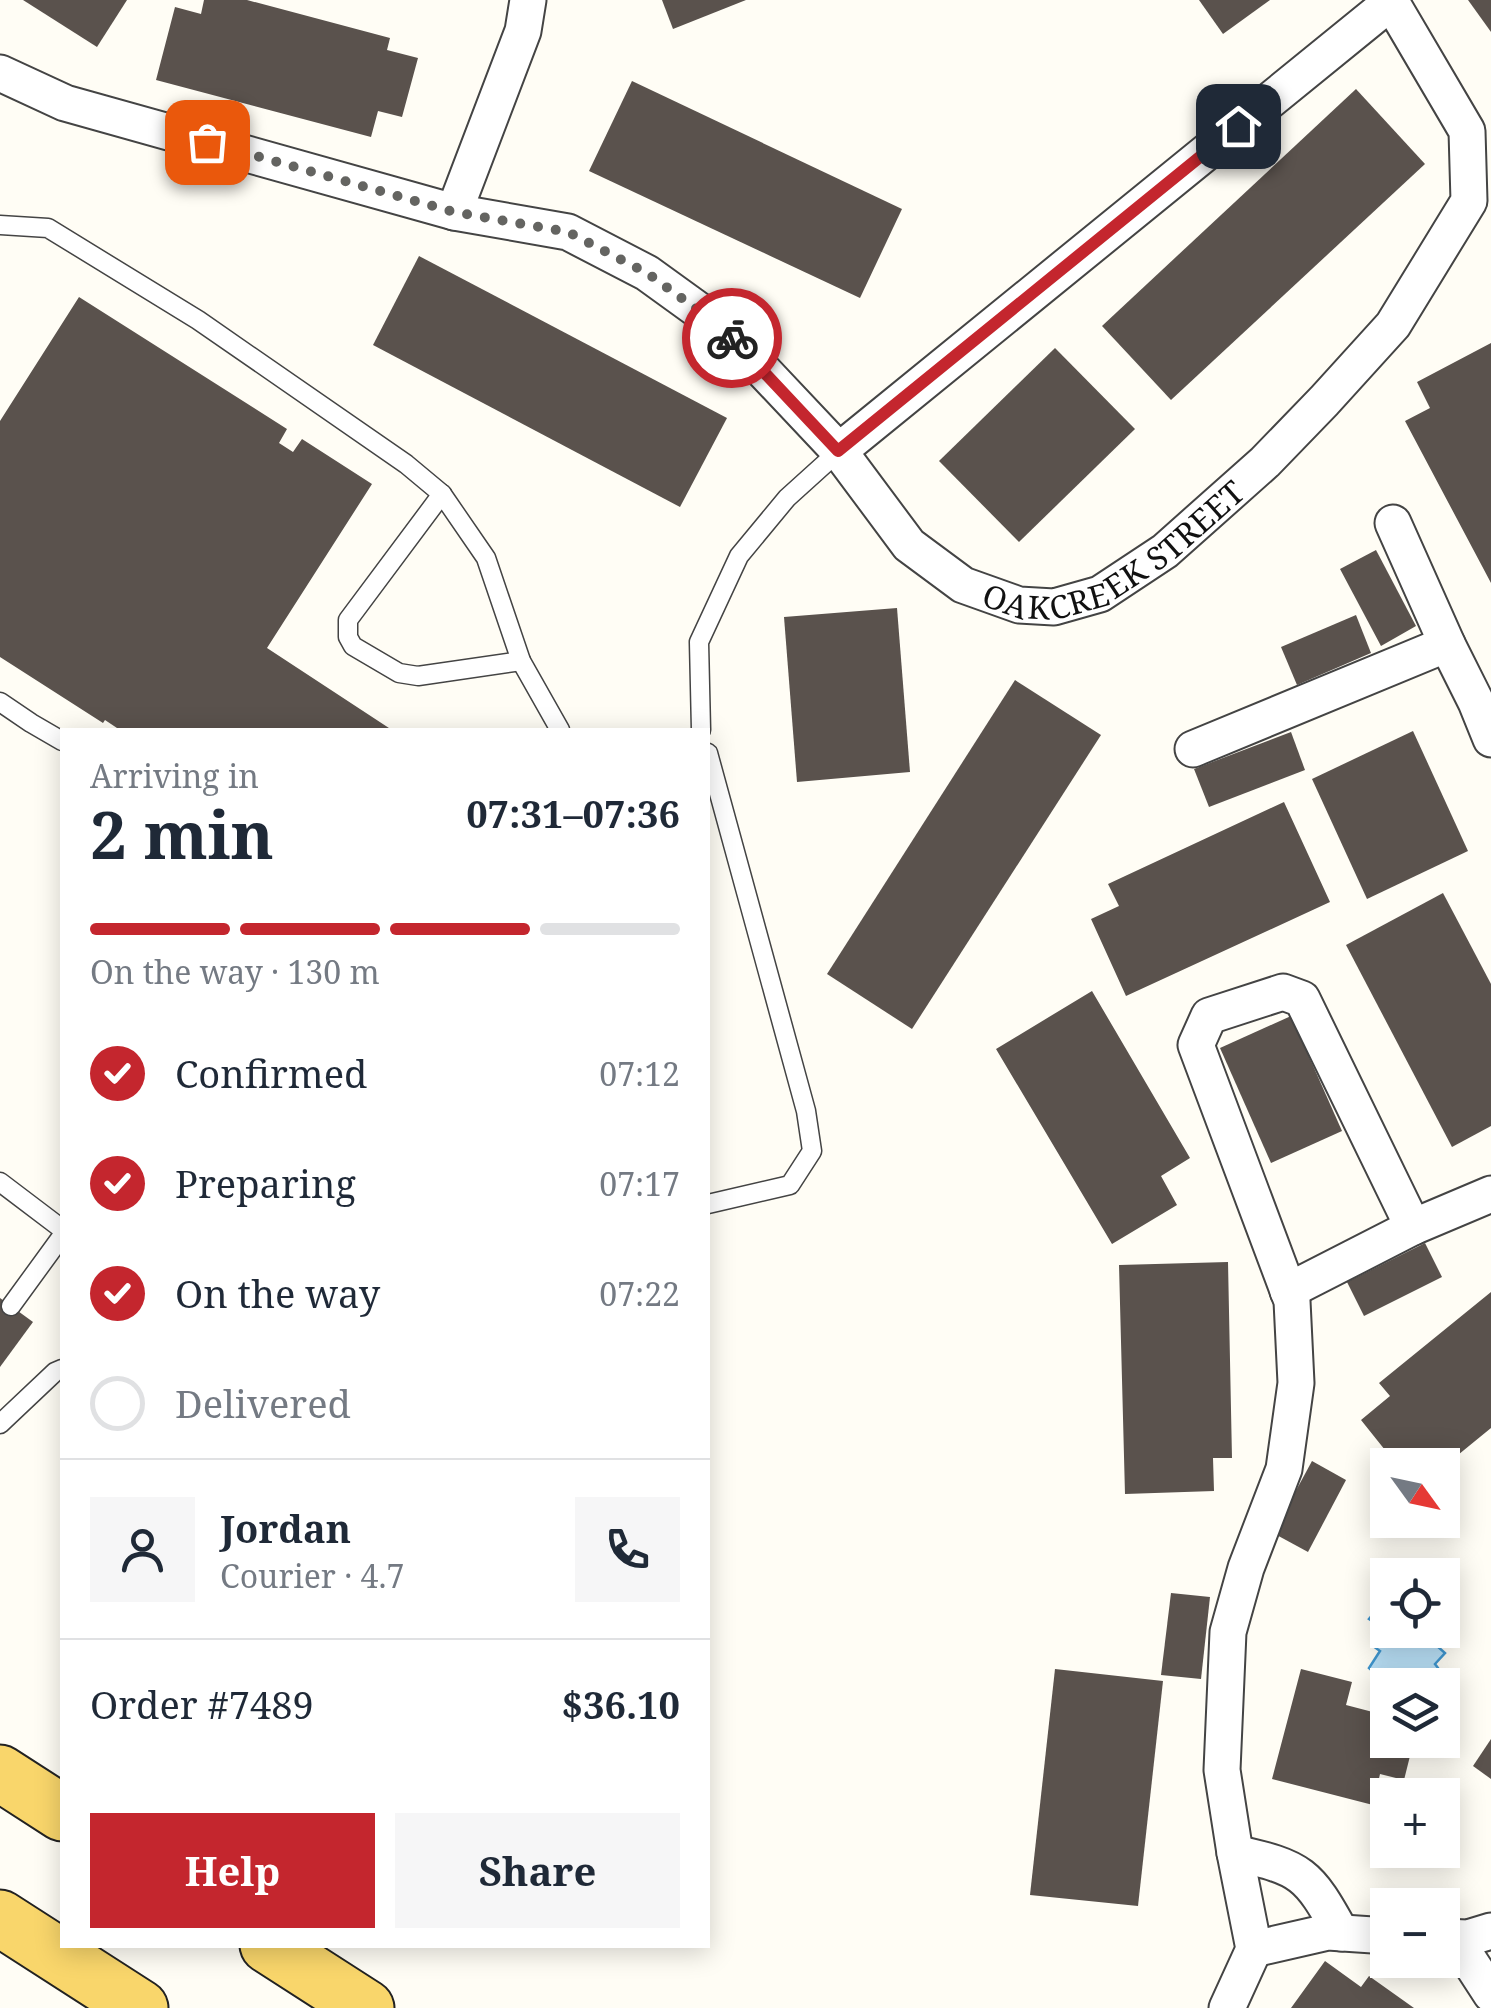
<!DOCTYPE html>
<meta charset="utf-8">
<style>
:root{--surface:#fff;--page:#f6f6f7;--text:#1f2937;--muted:#747a83;--line:#e0e1e3;--accent:#c4262e}
body{margin:0;font-family:"Noto Serif",serif;background:var(--page);color:var(--text);height:100vh;display:flex;flex-direction:column;font-size:38px;white-space:nowrap}
*{box-sizing:border-box;margin:0}
p{font-size:32px;color:var(--muted)}
.icon{flex:none;width:55px;height:55px;fill:none;stroke:currentColor;stroke-width:2;stroke-linecap:round;stroke-linejoin:round}
.map{position:relative;flex:1;overflow:hidden}
.side{position:absolute;left:60px;top:728px;width:650px;height:1220px;display:flex;flex-direction:column;background:var(--surface);border-radius:0px;box-shadow:0 5px 25px #0003}
.side>*{flex:none}
.needle{width:65px;rotate:123deg}
.controls{position:absolute;left:1370px;top:1448px;display:grid;gap:20px}
.controls a{display:grid;place-items:center;width:90px;height:90px;border-radius:0px;background:var(--surface);box-shadow:0 5px 25px #0003;font-size:50px}
.pin{position:absolute;display:grid;place-items:center;width:85px;height:85px;color:#fff;margin:-42px;border-radius:20px;box-shadow:0 5px 15px #0006}
.courier{position:absolute;display:grid;place-items:center;width:100px;height:100px;margin:-50px;border:8px solid #c4262e;border-radius:50%;background:#fff;color:#222;box-shadow:0 2px 12px #0007}
.summary em{font-style:normal;font-weight:700}
.summary div{display:flex;flex-direction:column-reverse}
.summary{display:flex;align-items:center;justify-content:space-between;height:170px;padding:0 30px}
h1{font-size:65px;font-weight:700;line-height:75px}
.bar{display:grid;grid-template-columns:repeat(4,1fr);gap:15px 10px;align-content:center;height:120px;padding:0 30px}
.bar i{height:12px;border-radius:8px;background:var(--line)}
.bar .on{background:var(--accent)}
.bar p{grid-column:span 4}
.line{display:flex;align-items:center;gap:25px;padding:0 30px;border-top:2px solid var(--line)}
.line div{flex:1}
.round{display:grid;place-items:center;flex:none;width:105px;height:105px;border-radius:0px;background:var(--page)}
ol{padding:0 30px;list-style:none}
li{display:flex;align-items:center;gap:30px;height:110px}
li p{margin-inline-start:auto}
li .icon{padding:10px;border-radius:50%;background:var(--accent);color:#fff;stroke-width:4}
li:last-child{color:var(--muted)}
li i{width:55px;height:55px;border:5px solid var(--line);border-radius:50%}
.cta{display:flex;gap:20px;margin-top:auto;padding:20px 30px}
.cta a{flex:1;height:115px;border-radius:0px;background:var(--accent);color:#fff;font-size:40px;font-weight:700;line-height:115px;text-align:center}
.cta a+a{background:var(--page);color:var(--text)}
.map>svg:first-child{display:block}
.water{fill:#b9e0f7;stroke:#3f96cf;stroke-width:2.5}
.building{fill:#5a524d}
.lines{fill:none;stroke-linecap:round;stroke-linejoin:round}
.service-casing{stroke:#444;stroke-width:21}
.minor-casing{stroke:#444;stroke-width:39}
.primary-casing{stroke:#222;stroke-width:59}
.service{stroke:#fff;stroke-width:18}
.minor{stroke:#fff;stroke-width:35}
.primary{stroke:#f9d66b;stroke-width:55}
.done{stroke:#646461;stroke-width:10;stroke-dasharray:0 18}
.route{stroke:#c4262e;stroke-width:12}
.labels{text-anchor:middle;dominant-baseline:central;stroke-width:10;stroke-linejoin:round;paint-order:stroke}
.street-label{font-size:32px;fill:#111;stroke:#fff}
</style>
<div class="map">
<svg width="1491" height="2008" viewBox="0 0 1491 2008">
<rect width="100%" height="100%" fill="#fffdf5"/>
<path class="water" d="M1383 1602 1387 1606 1388 1630H1430L1437 1646 1445 1653 1435 1664 1438 1668 1435 1679 1427 1681 1424 1680 1419 1685H1388L1387 1688 1377 1686V1675L1369 1668 1380 1651 1373 1646 1378 1638 1372 1633 1378 1625 1369 1619Z"/>
<g class="building">
<path d="M23 0H127L97 47Z"/>
<path d="M204 0H247L390 38 387 50 418 58 402 117 378 111 371 137 156 80 175 7 201 14Z"/>
<path d="M662 0H746L673 29Z"/>
<path d="M1199 0H1270L1223 34Z"/>
<path d="M1468 0H1491V32Z"/>
<path d="M632 81 902 209 860 298 589 171Z"/>
<path d="M1356 89 1425 164 1171 400 1102 326Z"/>
<path d="M419 256 727 418 680 507 373 345Z"/>
<path d="M79 297 287 429 279 443 293 452 302 439 372 484 267 648 392 730H120L105 720 103 723 0 657V421Z"/>
<path d="M1491 343V583L1405 421 1430 408 1417 382Z"/>
<path d="M1055 348 1135 429 1019 542 939 461Z"/>
<path d="M1376 550 1416 626 1381 646 1340 569Z"/>
<path d="M897 608 910 772 797 782 784 617Z"/>
<path d="M1356 615 1371 653 1297 685 1281 647Z"/>
<path d="M1015 680 1101 735 912 1029 827 974Z"/>
<path d="M1413 731 1468 851 1367 899 1312 779Z"/>
<path d="M1291 732 1305 770 1209 807 1194 769Z"/>
<path d="M1284 802 1330 902 1126 996 1091 919 1119 906 1108 884Z"/>
<path d="M1443 893 1491 984V1126L1452 1147 1346 945Z"/>
<path d="M1092 991 1190 1158 1161 1176 1177 1205 1112 1244 996 1049Z"/>
<path d="M1291 1016 1342 1131 1271 1163 1220 1048Z"/>
<path d="M1425 1243 1442 1277 1364 1316 1347 1282Z"/>
<path d="M1228 1262 1232 1458H1213L1214 1491 1125 1494 1119 1265Z"/>
<path d="M1491 1292V1428L1442 1468V1465H1397L1361 1420 1390 1396 1379 1383Z"/>
<path d="M0 1298 33 1322 0 1367Z"/>
<path d="M1312 1461 1346 1480 1308 1552 1273 1533Z"/>
<path d="M1171 1593 1210 1597 1201 1679 1161 1675Z"/>
<path d="M1055 1669 1163 1681 1138 1906 1030 1895Z"/>
<path d="M1301 1669 1352 1682 1346 1705 1388 1716V1740H1414L1404 1780 1380 1774 1373 1805 1272 1779Z"/>
<path d="M1491 1739V1779L1473 1766Z"/>
<path d="M1325 1961 1361 1987 1369 1976 1414 2008H1291Z"/>
</g>
<g class="lines">
<g class="service-casing">
<g id="service">
<path d="M0 225 48 228 198 320 406 464 442 494 486 558 521 661 560 730"/>
<path d="M442 494 348 620V637L353 646 399 673 418 676 521 661"/>
<path d="M0 702 31 723 62 741"/>
<path d="M701 730 699 642 739 556 787 498 839 451"/>
<path d="M708 753 806 1111 812 1151 790 1185 708 1204"/>
<path d="M0 1182 62 1229"/>
<path d="M11 1306 62 1236"/>
<path d="M0 1424 55 1372 62 1369"/>
</g>
</g>
<g class="minor-casing">
<g id="minor">
<path id="s1" d="M0 73 65 103 454 212 568 232 647 273 723 328 839 451 909 545 963 585 1019 605 1054 607 1100 594 1165 551 1265 462 1324 401 1393 325 1469 201 1467 131 1390 0"/>
<path d="M454 212 523 31 528 0"/>
<path d="M839 451 1391 2"/>
<path d="M1393 523 1447 644 1476 702 1491 739"/>
<path d="M1193 749 1447 644"/>
<path d="M1288 1291 1413 1227 1491 1194"/>
<path d="M1235 1853C1302 1868 1308 1873 1341 1933"/>
<path d="M1442 1937 1468 1938 1491 1931"/>
<path d="M1454 1937 1491 1994"/>
<path d="M1254 1949 1328 1932 1388 1936"/>
<path d="M1227 2008 1254 1949 1235 1853 1222 1770 1228 1632 1246 1568 1284 1469 1296 1383 1292 1301 1196 1045 1209 1016 1283 992 1302 999 1413 1227"/>
</g>
</g>
<g class="primary-casing">
<g id="primary">
<path d="M0 1773 62 1813"/>
<path d="M0 1918 140 2008"/>
<path d="M268 1945 366 2008"/>
</g>
</g>
<use href="#service" class="service"/>
<use href="#minor" class="minor"/>
<use href="#primary" class="primary"/>
</g>
<g class="lines">
<path class="done" d="M207 142 454 212 568 232 647 273 723 328 732 338"/>
<path class="route" d="M732 338 838 451 1238 126"/>
</g>
<g class="labels">
<g class="street-label">
<text stroke="none"><textPath href="#s1" startOffset="1298">OAKCREEK STREET</textPath></text>
</g>
</g>
</svg>
<div class="controls">
<a><svg class="needle" viewBox="-14 -14 28 28"><path d="M0-13l5 13h-10z" fill="#e53935"/><path d="M0 13l5-13h-10z" fill="#747a83"/></svg></a>
<a><svg class="icon" aria-label="locate" viewBox="0 0 24 24"><circle cx="12" cy="12" r="6"/><path d="M12 2v4M12 18v4M2 12h4M18 12h4"/></svg></a>
<a><svg class="icon" aria-label="layers" viewBox="0 0 24 24"><path d="M12 4l9 5-9 5-9-5zM3 14l9 5 9-5"/></svg></a>
<a>+</a>
<a>−</a>
</div>
<div class="pin" style="left:207px;top:142px;background:#ea580c"><svg class="icon" aria-label="bag" viewBox="0 0 24 24"><path d="M5 8h14l-1 12H6zM9 8a3 3 0 0 1 6 0"/></svg></div>
<div class="pin" style="left:1238px;top:126px;background:#1f2937"><svg class="icon" aria-label="home" viewBox="0 0 24 24"><path d="M3 11l9-7 9 7M6 9v11h12V9"/></svg></div>
<div class="courier" style="left:732px;top:338px"><svg class="icon" aria-label="bike" viewBox="0 0 24 24"><circle cx="6" cy="16" r="4"/><circle cx="18" cy="16" r="4"/><path d="M6 16l4-8h5l3 8M10 8l3 8H6M13 5h3"/></svg></div>
<section class="side">
<div class="summary"><div><h1>2 min</h1><p>Arriving in</p></div><em>07:31–07:36</em></div>
<div class="bar"><i class="on"></i><i class="on"></i><i class="on"></i><i></i><p>On the way · 130 m</p></div>
<ol>
<li><svg class="icon" aria-label="check" viewBox="0 0 24 24"><path d="M5 12l5 5 9-10"/></svg>Confirmed<p>07:12</p></li>
<li><svg class="icon" aria-label="check" viewBox="0 0 24 24"><path d="M5 12l5 5 9-10"/></svg>Preparing<p>07:17</p></li>
<li><svg class="icon" aria-label="check" viewBox="0 0 24 24"><path d="M5 12l5 5 9-10"/></svg>On the way<p>07:22</p></li>
<li><i></i>Delivered</li>
</ol>
<div class="line" style="height:180px"><a class="round"><svg class="icon" aria-label="person" viewBox="0 0 24 24"><circle cx="12" cy="8" r="4"/><path d="M4 21q1-7 8-7t8 7"/></svg></a><div><b>Jordan</b><p>Courier · 4.7</p></div><a class="round"><svg class="icon" aria-label="phone" viewBox="0 0 24 24"><path d="M5 4h4l2 5-3 2q2 4 5 5l2-3 5 2v4C11 20 4 13 5 4z"/></svg></a></div>
<div class="line" style="height:130px"><div>Order #7489</div><b>$36.10</b></div>
<div class="cta"><a>Help</a><a>Share</a></div>
</section>
</div>
